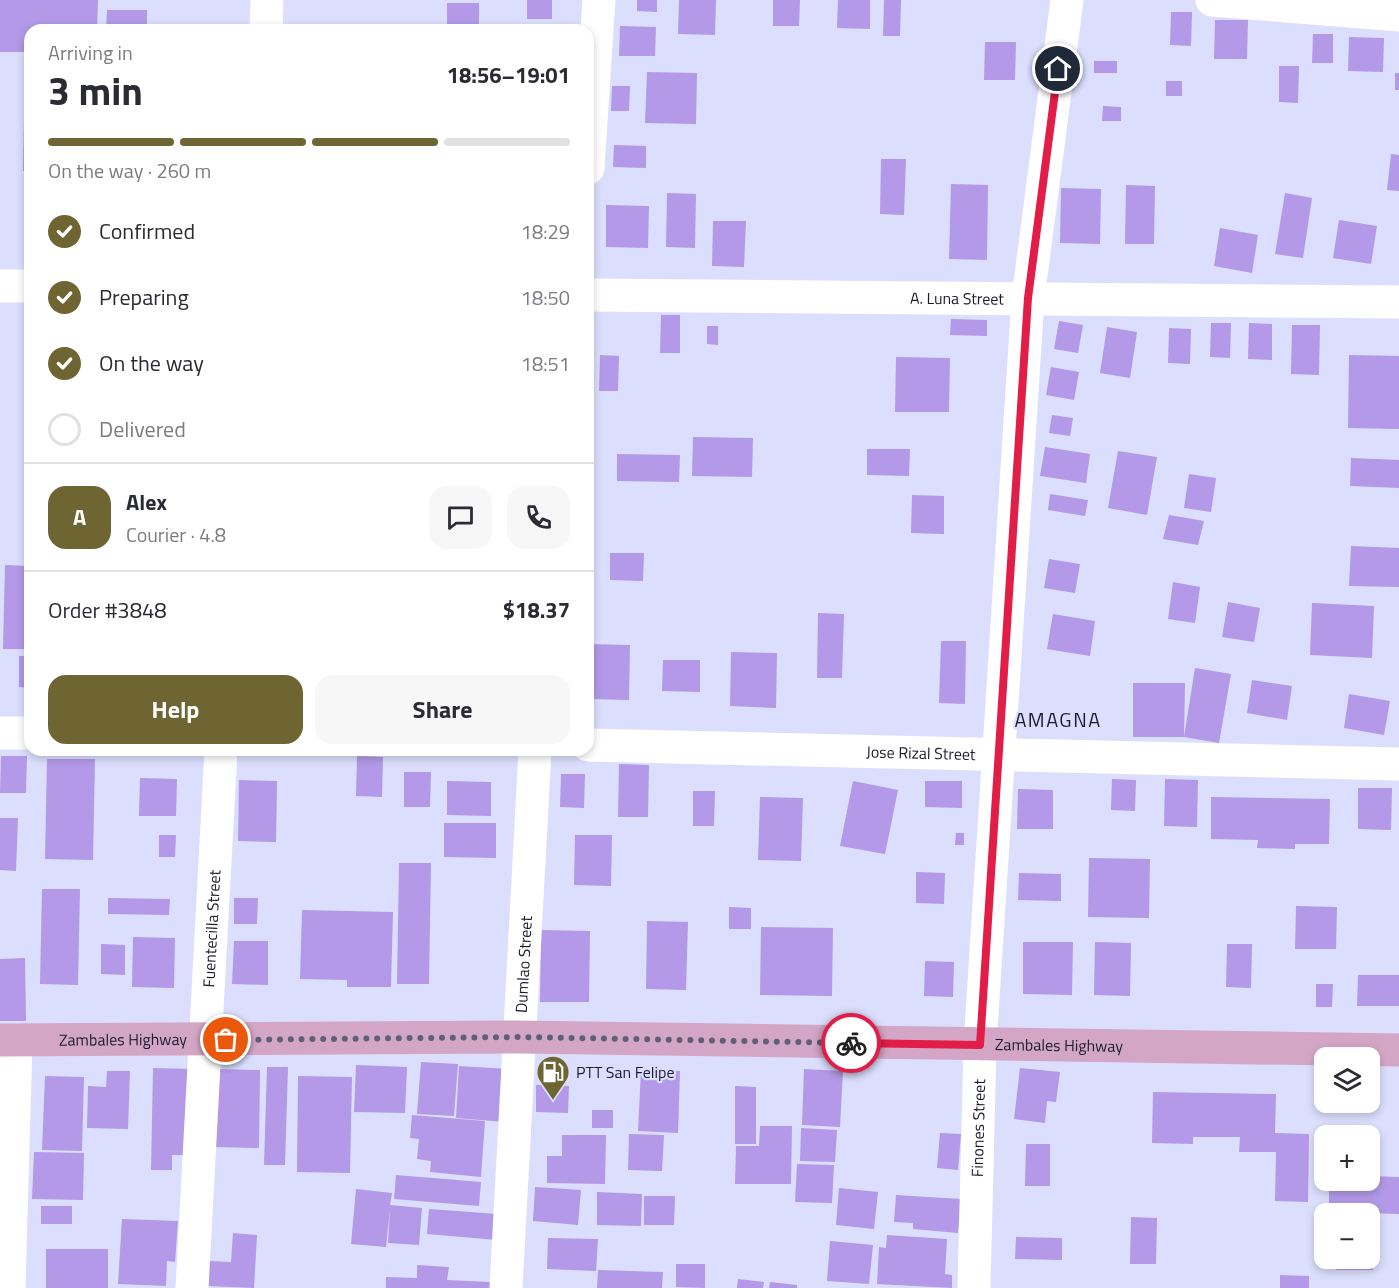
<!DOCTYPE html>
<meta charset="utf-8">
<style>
:root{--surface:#fff;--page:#f7f7f7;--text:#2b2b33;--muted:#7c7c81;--line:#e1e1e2;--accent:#6e6532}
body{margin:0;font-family:"Titillium Web",sans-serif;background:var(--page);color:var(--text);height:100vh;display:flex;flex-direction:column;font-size:22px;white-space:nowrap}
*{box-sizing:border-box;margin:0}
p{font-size:20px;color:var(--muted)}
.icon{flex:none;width:33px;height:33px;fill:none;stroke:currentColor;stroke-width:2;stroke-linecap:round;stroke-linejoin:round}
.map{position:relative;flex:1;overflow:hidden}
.sheet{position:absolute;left:24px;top:24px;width:570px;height:732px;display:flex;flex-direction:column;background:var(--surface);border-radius:18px;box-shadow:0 3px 9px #0003}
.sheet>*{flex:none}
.controls{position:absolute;left:1314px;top:1047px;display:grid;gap:12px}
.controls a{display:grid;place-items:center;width:66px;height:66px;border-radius:12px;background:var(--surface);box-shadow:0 3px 9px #0003;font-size:30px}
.pin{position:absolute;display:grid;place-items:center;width:51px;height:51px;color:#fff;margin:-26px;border:3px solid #fff;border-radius:50%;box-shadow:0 2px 6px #0007}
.courier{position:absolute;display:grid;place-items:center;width:60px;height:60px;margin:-30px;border:4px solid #e11d48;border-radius:50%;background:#fff;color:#222;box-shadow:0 2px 8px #0007}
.headline em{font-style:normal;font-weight:700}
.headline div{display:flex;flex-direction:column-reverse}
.headline{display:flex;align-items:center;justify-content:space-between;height:102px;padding:0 24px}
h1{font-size:39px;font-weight:700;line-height:45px}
.bar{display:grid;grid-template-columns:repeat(4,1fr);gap:9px 6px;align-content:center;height:72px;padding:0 24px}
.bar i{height:8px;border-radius:4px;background:var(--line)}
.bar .selected{background:var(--accent)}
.bar p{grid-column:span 4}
.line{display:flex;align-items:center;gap:15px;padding:0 24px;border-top:2px solid var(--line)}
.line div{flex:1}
.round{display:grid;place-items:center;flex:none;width:63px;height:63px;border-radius:18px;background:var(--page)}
ol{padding:0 24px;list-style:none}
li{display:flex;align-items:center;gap:18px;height:66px}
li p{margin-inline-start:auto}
li .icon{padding:6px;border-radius:50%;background:var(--accent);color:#fff;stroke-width:4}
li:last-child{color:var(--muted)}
li i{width:33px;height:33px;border:3px solid var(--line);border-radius:50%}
.cta{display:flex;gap:12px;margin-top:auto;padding:12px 24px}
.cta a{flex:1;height:69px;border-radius:18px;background:var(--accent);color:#fff;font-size:24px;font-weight:700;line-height:69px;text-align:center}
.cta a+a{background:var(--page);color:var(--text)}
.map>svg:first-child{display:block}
.building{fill:#b399e7}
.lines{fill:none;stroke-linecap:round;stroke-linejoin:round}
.minor{stroke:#fff;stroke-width:33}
.major{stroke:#d3a6c5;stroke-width:33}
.done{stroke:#5e6076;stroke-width:6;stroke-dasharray:0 10.8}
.route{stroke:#e11d48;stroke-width:8}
.labels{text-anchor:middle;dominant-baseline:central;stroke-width:4.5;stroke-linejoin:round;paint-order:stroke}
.street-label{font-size:16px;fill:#1a1c2e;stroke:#dbdffd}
.poi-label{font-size:16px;fill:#1a1c2e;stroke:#dbdffd;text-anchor:start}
.quarter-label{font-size:20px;letter-spacing:1.5px;fill:#1a1c2e;stroke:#dbdffd}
</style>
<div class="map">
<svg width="1399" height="1288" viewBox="0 0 1399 1288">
<rect width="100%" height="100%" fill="#dbdffd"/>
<g class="building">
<path d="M0 0H98L97 30H30V52H0Z"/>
<rect x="527" y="0" width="25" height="19"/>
<path d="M637 0H657V12L637 11Z"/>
<path d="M679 0H716L715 35 678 34Z"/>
<path d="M773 0H800L799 26H773Z"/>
<path d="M838 0H870V29L837 28Z"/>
<path d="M884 0H901L900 36H883Z"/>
<rect x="447" y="3" width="32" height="27"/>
<path d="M107 10H147V30H106Z"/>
<path d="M1171 12H1192L1191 46 1170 45Z"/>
<path d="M1215 20H1248L1247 59H1214Z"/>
<path d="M620 26 656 27 655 56H619Z"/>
<path d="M1313 34H1333V63H1312Z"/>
<path d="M1349 37 1384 38 1383 72 1348 71Z"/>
<path d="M985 42H1016L1015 80H984Z"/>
<path d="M1065 56 1079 57V84H1065Z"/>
<rect x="1094" y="61" width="23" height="12"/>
<path d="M1279 66H1299L1298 103 1279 102Z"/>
<path d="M647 72 697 73 696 124 645 123Z"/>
<rect x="1395" y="73" width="4" height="17"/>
<rect x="1166" y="81" width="16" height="15"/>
<path d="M612 86H630L629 111H611Z"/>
<path d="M1103 106 1121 107V121H1102Z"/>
<path d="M24 118H30V171H23Z"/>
<path d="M614 145 646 146V168L613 167Z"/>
<path d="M1391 154 1399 155V191L1387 190Z"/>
<path d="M881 159H906L904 215 880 214Z"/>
<path d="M951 184 988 185 987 260 949 259Z"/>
<path d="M1126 185 1155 186 1154 244H1125Z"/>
<path d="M1061 188 1101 189 1100 244 1060 243Z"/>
<path d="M667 193 696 194 695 248 666 247Z"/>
<path d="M1285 193 1312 198 1303 258 1275 254Z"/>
<path d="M606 205 649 206 648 248 606 247Z"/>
<path d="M1339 220 1377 226 1371 264 1333 258Z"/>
<path d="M713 221H746L744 267 712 266Z"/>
<path d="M1220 228 1258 235 1252 273 1214 266Z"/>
<path d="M661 315H680V353H660Z"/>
<path d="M951 319 987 320V336L950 335Z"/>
<path d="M1059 321 1083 325 1078 353 1054 349Z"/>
<path d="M1211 323H1231L1230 358 1210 357Z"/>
<path d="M1249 323 1272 324V360L1248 359Z"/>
<path d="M1292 325H1320L1319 375 1291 374Z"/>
<path d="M707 326H718V345L707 344Z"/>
<path d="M1107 327 1137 332 1130 378 1100 373Z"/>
<path d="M1169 328 1191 329 1190 364 1168 363Z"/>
<path d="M600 355 619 356 618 391H599Z"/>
<path d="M1349 355 1399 356V429L1348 428Z"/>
<path d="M896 357 950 358 949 412H895Z"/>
<path d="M1051 367 1079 372 1074 400 1046 395Z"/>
<path d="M1052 415 1073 418 1070 436 1049 433Z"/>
<path d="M693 437 753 438 752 477 692 476Z"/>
<path d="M1045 447 1090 454 1086 483 1040 476Z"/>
<path d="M867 449H910L909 476 867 475Z"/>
<path d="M1118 451 1157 457 1147 515 1108 508Z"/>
<path d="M617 454 680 455 679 482 617 481Z"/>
<path d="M1351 458 1399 460V488L1350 486Z"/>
<path d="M1189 474 1216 478 1211 512 1184 508Z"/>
<path d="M1050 494 1088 500 1085 516 1048 510Z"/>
<path d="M912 495 944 496V534L911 533Z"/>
<path d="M1169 515 1204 521 1198 545 1163 539Z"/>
<path d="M1351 546 1399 548V587L1349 586Z"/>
<path d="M610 553H644L643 581 610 580Z"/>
<path d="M1049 559 1080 564 1075 593 1044 588Z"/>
<path d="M5 565 30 566V649H3Z"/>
<path d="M1173 582 1200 587 1195 623 1168 619Z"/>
<path d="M1228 602 1260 608 1254 642 1222 637Z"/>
<path d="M1312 603 1374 606 1372 658 1310 655Z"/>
<path d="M818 613 844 614 842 678H817Z"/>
<path d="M1053 614 1095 621 1090 656 1047 649Z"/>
<path d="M941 641H966L965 704 939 703Z"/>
<path d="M588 644 630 645 629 700 588 699Z"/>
<path d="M731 652 777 653 776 708 730 706Z"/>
<path d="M19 656H30V688L19 687Z"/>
<path d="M663 660H700V692L662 691Z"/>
<path d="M1195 668 1231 674 1219 743 1184 737Z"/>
<path d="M1252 680 1292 686 1287 720 1247 713Z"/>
<path d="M1133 683H1185L1184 737H1133Z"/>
<path d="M1349 694 1390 701 1384 735 1344 728Z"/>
<path d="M1 756H27L26 793H0Z"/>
<path d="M357 756 383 757 382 797 356 796Z"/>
<path d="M47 759H95L93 860 45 859Z"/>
<path d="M619 764 649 765 648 817H618Z"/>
<path d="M404 772H431L430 807H404Z"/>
<path d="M561 774H585L584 808 560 807Z"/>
<path d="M140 778 177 779 176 816H139Z"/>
<path d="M1112 779 1136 780 1135 811 1111 810Z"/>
<path d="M1165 779 1198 780 1197 827 1164 826Z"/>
<path d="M239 780 277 781 276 842 238 841Z"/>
<path d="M447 781 491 782V816L447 815Z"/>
<path d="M853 781 898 790 885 854 840 846Z"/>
<path d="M925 781H962V808L925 807Z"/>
<path d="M1358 788H1392L1391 830 1358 829Z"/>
<path d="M1018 789 1053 790V829H1017Z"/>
<path d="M693 791H715L714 826H693Z"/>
<path d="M760 797 803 798 801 861 758 860Z"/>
<path d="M1211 797 1330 799 1329 844H1295V849L1257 848 1258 840 1211 839Z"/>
<path d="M0 818H18L16 871 0 870Z"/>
<path d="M444 823H496V858L444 857Z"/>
<path d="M956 833H964V845H955Z"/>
<path d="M159 835H176L175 857H159Z"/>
<path d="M575 835H612L611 886 574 885Z"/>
<path d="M1089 858 1150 859 1149 918 1088 917Z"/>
<path d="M399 863H431L429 984H397Z"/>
<path d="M916 872 945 873 944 904 916 903Z"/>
<path d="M1019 873 1061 874V901L1018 900Z"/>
<path d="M42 889H80L78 985 40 984Z"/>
<path d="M108 898 170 899 169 915 108 914Z"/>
<path d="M234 898H258L257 924H234Z"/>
<path d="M1296 906 1337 907 1336 949H1295Z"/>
<path d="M729 907 751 908V929H729Z"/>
<path d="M302 910 393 912 391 987H347V980L300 979Z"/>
<path d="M647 921 688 922 686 990 646 989Z"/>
<path d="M761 927 833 928 832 996 760 995Z"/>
<path d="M541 930 590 931 589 1002H540Z"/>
<path d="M133 937 175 938 174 988 132 987Z"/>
<path d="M234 941H268V985L232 984Z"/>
<path d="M1023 942H1073L1072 995 1023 994Z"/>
<path d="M1095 942 1131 943 1130 996 1094 995Z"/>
<path d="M101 944 125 945V975L101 974Z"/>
<path d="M1227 944H1252L1251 988 1226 987Z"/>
<path d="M25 958 26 1021H0V959Z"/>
<path d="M925 961 954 962 953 997 924 996Z"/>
<path d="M1358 975H1399V1006H1357Z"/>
<path d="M1316 984H1333L1332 1007H1316Z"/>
<path d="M421 1062 458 1064 454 1116 417 1114Z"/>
<path d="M356 1065 407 1067 405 1113 354 1112Z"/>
<path d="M459 1066 509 1069 505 1122 456 1118Z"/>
<path d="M267 1067H288L285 1165H264Z"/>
<path d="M153 1068 191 1069 189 1155H172V1170H151Z"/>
<path d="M1020 1068 1060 1072 1056 1102 1047 1101 1045 1123 1014 1119Z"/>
<path d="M217 1069 260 1070 259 1148 216 1147Z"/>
<path d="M804 1069 843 1071 840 1127 802 1125Z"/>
<path d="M641 1070 680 1071 678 1133 638 1131Z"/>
<path d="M107 1071H130L128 1129 87 1128 88 1086 106 1087Z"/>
<path d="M45 1076 84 1077 82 1151 42 1150Z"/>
<path d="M298 1076 352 1077 350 1173 297 1172Z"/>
<path d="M536 1085 569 1086 568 1113 536 1112Z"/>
<path d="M735 1086 756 1087V1144H735Z"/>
<path d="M1153 1092 1276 1094 1275 1133 1309 1134 1308 1202 1275 1201 1276 1152H1239L1240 1137H1193V1144L1152 1143Z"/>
<rect x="592" y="1110" width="21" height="18"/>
<path d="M412 1115 485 1121 481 1177 430 1172 431 1161 417 1159 419 1139 410 1138Z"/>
<path d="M760 1126H792L791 1184H735L736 1146H759Z"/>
<path d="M801 1128 837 1130 835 1162 800 1161Z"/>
<path d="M940 1133 961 1134 958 1170 937 1168Z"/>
<path d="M629 1134 664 1135 662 1171 628 1170Z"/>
<path d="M562 1135H606L605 1184 547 1183V1156H562Z"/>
<path d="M1026 1144H1050V1186H1025Z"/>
<path d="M34 1152 84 1153 83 1200 32 1199Z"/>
<path d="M797 1164 834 1165 832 1203 795 1202Z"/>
<path d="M396 1175 481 1182 479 1206 394 1199Z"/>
<path d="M1370 1176 1399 1177V1214L1329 1212V1180H1370Z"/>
<path d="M535 1187 581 1190 578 1225 533 1221Z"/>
<path d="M839 1188 878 1192 874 1229 836 1225Z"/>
<path d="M356 1189 392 1193 390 1205 422 1208 419 1245 388 1243 390 1209 386 1247 351 1244Z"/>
<path d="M597 1192 642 1194 641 1226 597 1225Z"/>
<path d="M896 1195 961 1199 958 1233 913 1229V1223L894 1222Z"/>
<path d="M644 1196H675L674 1225H644Z"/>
<rect x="41" y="1206" width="31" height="18"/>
<path d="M429 1209 498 1214 497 1240 427 1234Z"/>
<path d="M1131 1217 1157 1218 1156 1264H1130Z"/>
<path d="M122 1219 178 1221 175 1262 167 1261 166 1286 118 1284Z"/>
<path d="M233 1233 257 1235 254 1288 208 1286 209 1261 231 1262Z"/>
<path d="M887 1235 947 1239 945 1274 952 1275V1288L877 1284 879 1247 886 1248Z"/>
<path d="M1016 1237 1062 1238V1260L1015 1259Z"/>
<path d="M548 1238 598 1239 596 1271 547 1269Z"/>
<path d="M830 1241 873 1245 869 1284 827 1281Z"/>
<path d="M1370 1242 1374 1243 1373 1270H1336V1258H1370Z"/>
<rect x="46" y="1249" width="62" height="39"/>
<path d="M676 1264H705V1288L676 1287Z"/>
<path d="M417 1265 449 1267 447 1280 490 1282V1288H386V1277L417 1278Z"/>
<path d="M598 1270 663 1272 662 1288H597Z"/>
<path d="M1280 1275 1309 1276V1288H1280Z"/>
<path d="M738 1279 764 1282 763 1288H737Z"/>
<path d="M770 1282 797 1285V1288H769Z"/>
</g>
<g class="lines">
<g class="minor">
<path d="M1212 0 1399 15"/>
<path d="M266 30 267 0"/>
<path d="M588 168 599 0"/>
<path d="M0 286H30"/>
<path id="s1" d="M588 295 1399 302"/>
<path d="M0 733H30"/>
<path id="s2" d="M588 745 1399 764"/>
<path d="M9 1288 16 1040"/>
<path id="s3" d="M192 1288 221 750"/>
<path id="s4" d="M506 1288 535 750"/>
<path id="s5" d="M974 1288 980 1045 1028 298 1067 0"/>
</g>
<path class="major" id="s6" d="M0 1040 519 1037 1399 1050"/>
</g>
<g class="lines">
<path class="done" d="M226 1040 519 1037 851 1043"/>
<path class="route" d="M851 1043 980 1045 1028 298 1058 69"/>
</g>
<defs>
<g id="fuel-pin" transform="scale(1.725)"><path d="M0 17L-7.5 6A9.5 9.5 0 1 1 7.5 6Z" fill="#6e6532" stroke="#dbdffd"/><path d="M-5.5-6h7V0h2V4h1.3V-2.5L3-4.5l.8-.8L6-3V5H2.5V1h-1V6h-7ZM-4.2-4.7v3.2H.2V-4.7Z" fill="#fff"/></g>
</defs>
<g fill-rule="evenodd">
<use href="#fuel-pin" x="553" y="1072"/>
</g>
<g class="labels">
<g class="street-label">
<text stroke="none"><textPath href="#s1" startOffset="369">A. Luna Street</textPath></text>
<text stroke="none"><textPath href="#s2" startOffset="333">Jose Rizal Street</textPath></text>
<text stroke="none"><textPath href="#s3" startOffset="360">Fuentecilla Street</textPath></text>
<text stroke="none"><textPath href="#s4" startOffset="324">Dumlao Street</textPath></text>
<text stroke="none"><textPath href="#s6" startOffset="123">Zambales Highway</textPath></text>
<text stroke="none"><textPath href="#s6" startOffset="1059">Zambales Highway</textPath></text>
<text stroke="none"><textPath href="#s5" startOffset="160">Finones Street</textPath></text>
</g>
<g class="poi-label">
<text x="576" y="1072">PTT San Felipe</text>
</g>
<g class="quarter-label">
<text x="1058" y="719">AMAGNA</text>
</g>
</g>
</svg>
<div class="controls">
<a><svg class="icon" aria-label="layers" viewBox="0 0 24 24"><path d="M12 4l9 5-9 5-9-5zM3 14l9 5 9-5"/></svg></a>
<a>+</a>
<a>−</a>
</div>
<div class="pin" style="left:226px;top:1040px;background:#ea580c"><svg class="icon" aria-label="bag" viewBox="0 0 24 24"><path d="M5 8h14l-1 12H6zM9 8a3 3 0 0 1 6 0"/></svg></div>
<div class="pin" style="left:1058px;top:69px;background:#1f2937"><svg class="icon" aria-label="home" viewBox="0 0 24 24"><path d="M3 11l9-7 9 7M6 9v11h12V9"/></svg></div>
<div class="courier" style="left:851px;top:1043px"><svg class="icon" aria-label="bike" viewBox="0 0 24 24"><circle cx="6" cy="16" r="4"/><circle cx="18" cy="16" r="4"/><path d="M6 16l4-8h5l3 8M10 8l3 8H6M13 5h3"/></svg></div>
<section class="sheet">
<div class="headline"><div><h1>3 min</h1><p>Arriving in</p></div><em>18:56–19:01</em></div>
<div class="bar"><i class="selected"></i><i class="selected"></i><i class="selected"></i><i></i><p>On the way · 260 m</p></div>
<ol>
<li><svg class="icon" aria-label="check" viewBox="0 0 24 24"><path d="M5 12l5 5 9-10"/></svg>Confirmed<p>18:29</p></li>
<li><svg class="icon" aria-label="check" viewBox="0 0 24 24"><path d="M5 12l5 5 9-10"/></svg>Preparing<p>18:50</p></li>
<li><svg class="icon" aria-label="check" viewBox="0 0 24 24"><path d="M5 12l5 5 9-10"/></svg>On the way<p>18:51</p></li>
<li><i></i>Delivered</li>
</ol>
<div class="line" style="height:108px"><b class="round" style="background:var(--accent);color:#fff">A</b><div><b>Alex</b><p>Courier · 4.8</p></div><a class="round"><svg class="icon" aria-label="chat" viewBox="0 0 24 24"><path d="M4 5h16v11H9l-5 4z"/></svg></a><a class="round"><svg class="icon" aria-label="phone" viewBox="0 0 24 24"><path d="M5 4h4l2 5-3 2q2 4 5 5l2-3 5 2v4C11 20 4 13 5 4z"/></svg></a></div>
<div class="line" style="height:78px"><div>Order #3848</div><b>$18.37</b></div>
<div class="cta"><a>Help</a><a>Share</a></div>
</section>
</div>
